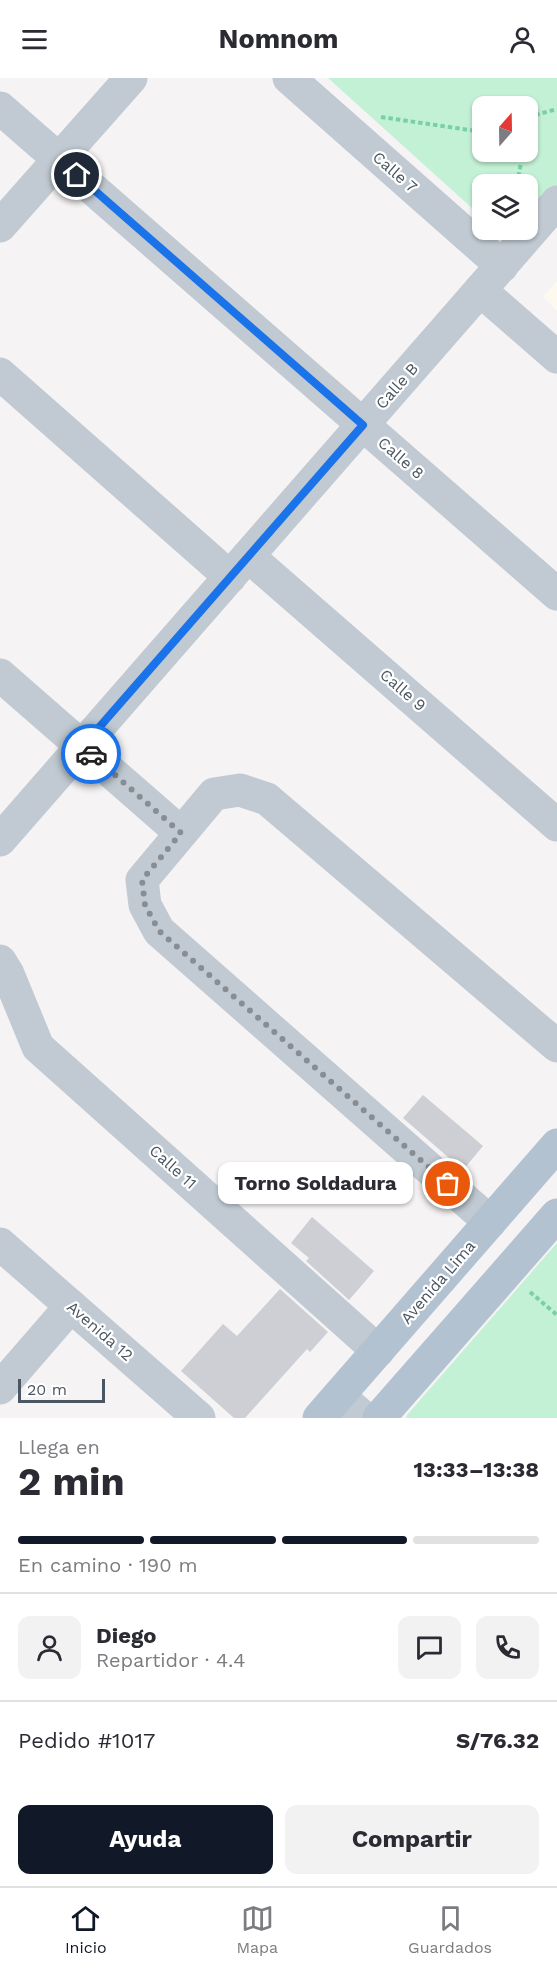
<!DOCTYPE html>
<html lang="es">
<meta charset="utf-8">
<style>
:root{--surface:#fff;--page:#f2f2f3;--text:#2b2b33;--muted:#7c7c81;--line:#e1e1e2;--accent:#111827}
body{margin:0;font-family:"Work Sans",sans-serif;background:var(--page);color:var(--text);height:100vh;display:flex;flex-direction:column;font-size:22px;white-space:nowrap}
*{box-sizing:border-box;margin:0}
p{font-size:20px;color:var(--muted)}
.icon{flex:none;width:33px;height:33px;fill:none;stroke:currentColor;stroke-width:2;stroke-linecap:round;stroke-linejoin:round}
.map{position:relative;height:1340px;overflow:hidden}
.details{display:flex;flex-direction:column;background:var(--surface);flex:1}
.details>*{flex:none}
.needle{width:39px;rotate:20deg}
.controls{position:absolute;left:472px;top:18px;display:grid;gap:12px}
.controls a{display:grid;place-items:center;width:66px;height:66px;border-radius:12px;background:var(--surface);box-shadow:0 2px 4px #0004;font-size:30px}
.scale{position:absolute;left:18px;bottom:15px;width:87px;box-sizing:border-box;padding-left:6px;border:3px solid #4a5661;border-top:0;font-size:16px;line-height:21px;white-space:nowrap;color:#4a5661;-webkit-text-stroke:4px #fff;paint-order:stroke}
.pin{position:absolute;display:grid;place-items:center;width:51px;height:51px;color:#fff;margin:-26px;border:3px solid #fff;border-radius:50%;box-shadow:0 2px 6px #0007}
.courier{position:absolute;display:grid;place-items:center;width:60px;height:60px;margin:-30px;border:4px solid #1a73e8;border-radius:50%;background:#fff;color:#222;box-shadow:0 2px 8px #0007}
.bubble{position:absolute;height:42px;border-radius:12px;background:var(--surface);box-shadow:0 2px 4px #0004;font-size:20px;font-weight:700;line-height:42px;text-align:center}
.headline em{font-style:normal;font-weight:700}
.headline div{display:flex;flex-direction:column-reverse}
.headline{display:flex;align-items:center;justify-content:space-between;height:102px;padding:0 18px}
h1{font-size:39px;font-weight:700;line-height:45px}
.bar{display:grid;grid-template-columns:repeat(4,1fr);gap:9px 6px;align-content:center;height:72px;padding:0 18px}
.bar i{height:8px;border-radius:4px;background:var(--line)}
.bar .current{background:var(--accent)}
.bar p{grid-column:span 4}
.line{display:flex;align-items:center;gap:15px;padding:0 18px;border-top:2px solid var(--line)}
.line div{flex:1}
.round{display:grid;place-items:center;flex:none;width:63px;height:63px;border-radius:12px;background:var(--page)}
.action{display:flex;gap:12px;margin-top:auto;padding:12px 18px}
.action a{flex:1;height:69px;border-radius:12px;background:var(--accent);color:#fff;font-size:24px;font-weight:700;line-height:69px;text-align:center}
.action a+a{background:var(--page);color:var(--text)}
header{display:flex;justify-content:space-between;align-items:center;height:78px;padding:0 18px;background:var(--surface);font-size:27px;font-weight:700}
.tab-bar{display:flex;justify-content:space-around;align-items:center;height:84px;border-top:2px solid var(--line);background:var(--surface);font-size:16px;color:var(--muted)}
.tab-bar a{display:grid;justify-items:center;gap:3px}
.tab-bar .current{color:var(--accent)}
.map>svg:first-child{display:block}
.commercial{fill:#fdf9ef}
.green{fill:#c3f1d5;fill-rule:evenodd}
.building{fill:#cdcfd5}
.lines{fill:none;stroke-linecap:round;stroke-linejoin:round}
.path{stroke:#7ad0a6;stroke-width:4;stroke-dasharray:4.5 3;stroke-linecap:butt}
.minor{stroke:#c1cad2;stroke-width:33}
.major{stroke:#b3c2d1;stroke-width:33}
.done{stroke:#868d94;stroke-width:6;stroke-dasharray:0 10.8}
.route{stroke:#1a73e8;stroke-width:8}
.labels{text-anchor:middle;dominant-baseline:central;stroke-width:4.5;stroke-linejoin:round;paint-order:stroke}
.street-label{font-size:16px;fill:#4a5661;stroke:#fff}
</style>
<header><svg class="icon" aria-label="menu" viewBox="0 0 24 24"><path d="M4 6h16M4 12h16M4 18h16"/></svg>Nomnom<svg class="icon" aria-label="person" viewBox="0 0 24 24"><circle cx="12" cy="8" r="4"/><path d="M4 21q1-7 8-7t8 7"/></svg></header>
<div class="map">
<svg width="557" height="1340" viewBox="0 0 557 1340">
<rect width="100%" height="100%" fill="#f5f3f3"/>
<path class="commercial" d="M557 203V233L543 219Z"/>
<g class="green">
<path d="M328 0H557V115L528 147V106H483V140ZM483 28H528V74H483Z"/>
<path d="M557 1165V1340H406L407 1337Z"/>
</g>
<g class="building">
<path d="M423 1017 483 1068 463 1092 403 1040Z"/>
<path d="M312 1139 374 1193 349 1222 306 1183 309 1180 291 1165Z"/>
<path d="M280 1211 328 1254 310 1274 307 1271 245 1340H234L181 1293 223 1246 237 1258Z"/>
</g>
<g class="lines">
<g class="path">
<path d="M381 39 483 54"/>
<path d="M528 39 557 31"/>
<path d="M517 106 523 74"/>
<path d="M530 1214 557 1237"/>
</g>
<g class="minor">
<path d="M289 0 502 188"/>
<path d="M0 30 557 516"/>
<path d="M0 148 131 0"/>
<path d="M480 212 557 279"/>
<path d="M0 296 230 499"/>
<path d="M248 478 557 747"/>
<path d="M0 597 181 755"/>
<path d="M0 762 557 124"/>
<path d="M0 883 8 896 38 969 378 1273"/>
<path d="M490 1144 159 853 145 827 142 802 214 716 240 712 267 721 557 968"/>
<path d="M0 1166 199 1340"/>
<path d="M0 1310 71 1228"/>
<path d="M339 1318 364 1340"/>
</g>
<g class="major">
<path d="M319 1340 557 1067"/>
<path d="M379 1340 557 1137"/>
</g>
</g>
<g class="lines">
<path class="done" d="M91 676 181 755 142 802 145 827 159 853 448 1106"/>
<path class="route" d="M77 97 363 347 82 669 91 676"/>
</g>
<g class="labels">
<g class="street-label">
<text transform="translate(395 94) rotate(41)">Calle 7</text>
<text transform="translate(397 308) rotate(-49)">Calle B</text>
<text transform="translate(401 380) rotate(41)">Calle 8</text>
<text transform="translate(403 612) rotate(41)">Calle 9</text>
<text transform="translate(173 1089) rotate(42)">Calle 11</text>
<text transform="translate(438 1204) rotate(-49)">Avenida Lima</text>
<text transform="translate(100 1253) rotate(41)">Avenida 12</text>
</g>
</g>
</svg>
<div class="controls">
<a><svg class="needle" viewBox="-14 -14 28 28"><path d="M0-13l5 13h-10z" fill="#e53935"/><path d="M0 13l5-13h-10z" fill="#7c7c81"/></svg></a>
<a><svg class="icon" aria-label="layers" viewBox="0 0 24 24"><path d="M12 4l9 5-9 5-9-5zM3 14l9 5 9-5"/></svg></a>
</div>
<div class="scale">20 m</div>
<div class="pin" style="left:448px;top:1106px;background:#ea580c"><svg class="icon" aria-label="bag" viewBox="0 0 24 24"><path d="M5 8h14l-1 12H6zM9 8a3 3 0 0 1 6 0"/></svg></div>
<div class="pin" style="left:77px;top:97px;background:#1f2937"><svg class="icon" aria-label="home" viewBox="0 0 24 24"><path d="M3 11l9-7 9 7M6 9v11h12V9"/></svg></div>
<div class="courier" style="left:91px;top:676px"><svg class="icon" aria-label="car" viewBox="0 0 24 24"><path d="M5 17H2v-5l4-1 3-4h7l3 4 3 1v5h-3M9 17h6M6 11h13"/><circle cx="7" cy="17" r="2"/><circle cx="17" cy="17" r="2"/></svg></div>
<div class="bubble" style="left:218px;top:1084px;width:195px">Torno Soldadura</div>
</div>
<section class="details">
<div class="headline"><div><h1>2 min</h1><p>Llega en</p></div><em>13:33–13:38</em></div>
<div class="bar"><i class="current"></i><i class="current"></i><i class="current"></i><i></i><p>En camino · 190 m</p></div>
<div class="line" style="height:108px"><a class="round"><svg class="icon" aria-label="person" viewBox="0 0 24 24"><circle cx="12" cy="8" r="4"/><path d="M4 21q1-7 8-7t8 7"/></svg></a><div><b>Diego</b><p>Repartidor · 4.4</p></div><a class="round"><svg class="icon" aria-label="chat" viewBox="0 0 24 24"><path d="M4 5h16v11H9l-5 4z"/></svg></a><a class="round"><svg class="icon" aria-label="phone" viewBox="0 0 24 24"><path d="M5 4h4l2 5-3 2q2 4 5 5l2-3 5 2v4C11 20 4 13 5 4z"/></svg></a></div>
<div class="line" style="height:78px"><div>Pedido #1017</div><b>S/76.32</b></div>
<div class="action"><a>Ayuda</a><a>Compartir</a></div>
</section>
<nav class="tab-bar">
<a class="current"><svg class="icon" aria-label="home" viewBox="0 0 24 24"><path d="M3 11l9-7 9 7M6 9v11h12V9"/></svg>Inicio</a>
<a><svg class="icon" aria-label="map" viewBox="0 0 24 24"><path d="M3 6l6-2 6 2 6-2v14l-6 2-6-2-6 2zM9 4v14M15 6v14"/></svg>Mapa</a>
<a><svg class="icon" aria-label="saved" viewBox="0 0 24 24"><path d="M7 4h10v16l-5-4-5 4z"/></svg>Guardados</a>
</nav>
